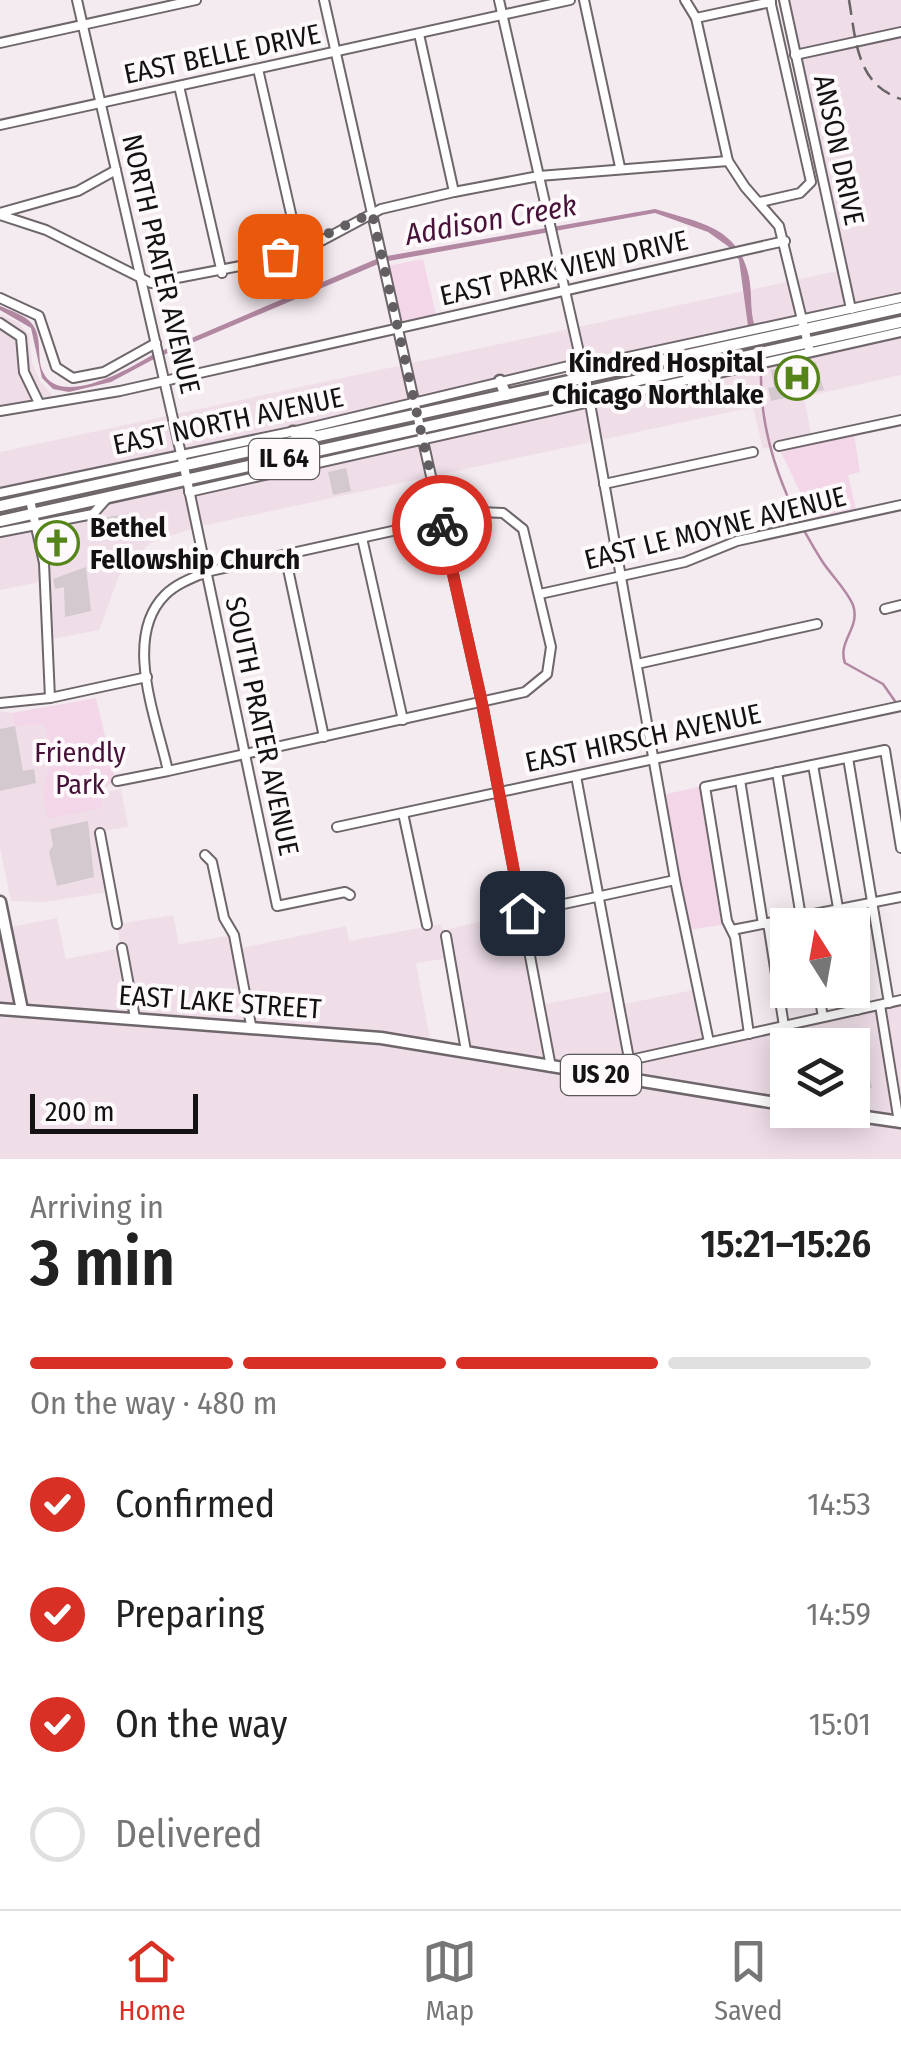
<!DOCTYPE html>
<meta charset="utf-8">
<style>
:root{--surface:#fff;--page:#f6f6f6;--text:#222;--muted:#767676;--line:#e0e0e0;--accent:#d93025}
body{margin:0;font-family:"Fira Sans Condensed",sans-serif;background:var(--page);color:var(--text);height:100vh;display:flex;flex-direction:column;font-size:38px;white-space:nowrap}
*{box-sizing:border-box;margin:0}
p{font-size:32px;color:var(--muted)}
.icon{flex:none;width:55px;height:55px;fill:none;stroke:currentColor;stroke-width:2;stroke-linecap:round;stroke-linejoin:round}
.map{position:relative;height:1159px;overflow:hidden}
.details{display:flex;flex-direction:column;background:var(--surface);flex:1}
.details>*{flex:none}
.needle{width:65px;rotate:349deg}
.controls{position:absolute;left:770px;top:908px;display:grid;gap:20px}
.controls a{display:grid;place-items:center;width:100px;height:100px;border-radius:0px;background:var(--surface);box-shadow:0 5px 25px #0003;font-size:50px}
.scale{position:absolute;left:30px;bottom:25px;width:168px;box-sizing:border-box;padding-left:10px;border:5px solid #151214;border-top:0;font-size:28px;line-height:35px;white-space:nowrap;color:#151214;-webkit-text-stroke:8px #fefafc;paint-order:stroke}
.pin{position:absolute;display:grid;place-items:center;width:85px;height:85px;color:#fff;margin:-42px;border-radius:20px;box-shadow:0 5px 15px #0006}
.courier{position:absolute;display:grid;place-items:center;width:100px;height:100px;margin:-50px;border:8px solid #d93025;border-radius:50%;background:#fff;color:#222;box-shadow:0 2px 12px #0007}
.overview em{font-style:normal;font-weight:600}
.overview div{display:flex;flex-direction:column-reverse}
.overview{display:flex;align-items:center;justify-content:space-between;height:170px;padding:0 30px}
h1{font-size:65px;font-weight:600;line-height:75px}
.bar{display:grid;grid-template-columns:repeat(4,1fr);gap:15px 10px;align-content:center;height:120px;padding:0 30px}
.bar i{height:12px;border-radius:8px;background:var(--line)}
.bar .current{background:var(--accent)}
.bar p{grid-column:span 4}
ol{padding:0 30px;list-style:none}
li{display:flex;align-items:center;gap:30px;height:110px}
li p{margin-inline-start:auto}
li .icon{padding:10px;border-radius:50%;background:var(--accent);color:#fff;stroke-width:4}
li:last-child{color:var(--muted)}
li i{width:55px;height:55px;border:5px solid var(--line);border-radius:50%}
.dock{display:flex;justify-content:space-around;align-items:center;height:140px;border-top:2px solid var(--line);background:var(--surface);font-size:28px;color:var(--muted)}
.dock a{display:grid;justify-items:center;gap:5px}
.dock .current{color:var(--accent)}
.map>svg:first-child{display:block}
.built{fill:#efdee8}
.green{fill:#f3d6e7}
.water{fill:#b287a2}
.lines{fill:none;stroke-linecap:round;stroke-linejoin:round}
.stream{stroke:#b287a2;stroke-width:2.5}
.building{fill:#d3c9cf}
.minor-casing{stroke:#6e666b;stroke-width:12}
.major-casing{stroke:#6e666b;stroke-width:15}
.minor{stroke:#fff;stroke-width:8}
.major{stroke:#fff;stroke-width:10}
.rail{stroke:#696467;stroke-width:2.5;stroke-dasharray:15 8;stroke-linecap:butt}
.done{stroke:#635e61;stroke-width:10;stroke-dasharray:0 18}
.route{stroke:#d93025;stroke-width:12}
.labels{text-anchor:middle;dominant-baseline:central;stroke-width:8;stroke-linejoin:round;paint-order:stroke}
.shield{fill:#fefafc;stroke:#5b585a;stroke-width:2.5}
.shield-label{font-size:25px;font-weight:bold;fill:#151214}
.street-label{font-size:28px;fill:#151214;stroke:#fefafc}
.poi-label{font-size:28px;font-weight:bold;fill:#151214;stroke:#fefafc;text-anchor:end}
.park-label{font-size:28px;fill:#461137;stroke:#fefafc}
.water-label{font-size:30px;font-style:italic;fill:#481339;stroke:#fefafc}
</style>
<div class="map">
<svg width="901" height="1159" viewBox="0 0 901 1159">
<rect width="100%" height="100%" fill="#f4ebf0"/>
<g class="built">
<path d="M784 0H901V298L852 309 850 319 0 506V452L842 270Z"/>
<path d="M0 314 18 322 29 335 32 363 40 381 57 401 0 411Z"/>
<path d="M901 332V375L804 397 812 439 763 449 753 407 197 527 150 543 119 576 99 630 47 640 45 581 0 590V521L588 392 589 400Z"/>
<path d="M0 711 12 713 16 726 45 725 49 766 102 807 101 793 121 789 128 827 95 832 108 892 45 902 11 901 0 848Z"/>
<path d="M0 902 6 928 57 918 66 959 121 948 117 924 173 915 179 944 234 935 237 949 346 926 349 941 441 924 443 930 522 913 540 1005 617 990 620 1005 698 989 709 1042 901 1000V1122L852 1110V1045H788L787 1105 466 1051 449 958 416 963 431 1045 0 1009Z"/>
<path d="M0 1017 291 1035 389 1046 901 1129V1159H0Z"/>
</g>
<g class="green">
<path d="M423 259 436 315 402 321 388 266Z"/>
<path d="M854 434 860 472 848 475 856 509 813 519 780 450Z"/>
<path d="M96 698 115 778 101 793 102 808 47 819 43 791 49 766 45 725 15 726 12 713Z"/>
<path d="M703 786 727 924 688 930 662 795Z"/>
</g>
<path class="water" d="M655 209C700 223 738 226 749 277 752 293 750 309 754 324L748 326 739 260 729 247 708 232 655 213 383 262 154 359 111 382 69 392 53 389 42 378 31 328 0 310V306C11 311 26 315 33 325 42 338 37 356 42 370 58 410 129 369 152 355L381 257Z"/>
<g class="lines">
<path class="stream" d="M761 374C760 442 786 504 822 561 831 575 847 590 853 605 861 628 837 641 845 663L883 684 897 704"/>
</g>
<g class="building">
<path d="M816 362 824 390 771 401 768 388 774 387 771 370Z"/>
<path d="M346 468 351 491 333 495 328 472Z"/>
<path d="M136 512 140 531 108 541 103 518Z"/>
<path d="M86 567 91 611 65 617 64 587 55 589 53 579Z"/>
<path d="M15 726 23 771 34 769 36 783 0 791V729Z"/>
<path d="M88 821 94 877 57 886 49 852 53 845 50 829Z"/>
<path d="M865 1054 872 1088 859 1090 853 1056Z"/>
</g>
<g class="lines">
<g class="minor-casing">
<g id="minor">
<path d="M77 0 187 480 277 906 345 892 350 895"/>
<path d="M324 0 482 703 551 1067"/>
<path d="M499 0 588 392 675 880 709 1042"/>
<path d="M584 0 620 167"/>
<path d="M685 0 696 18 771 2"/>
<path d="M784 0 851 309"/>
<path d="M696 18 728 161 745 187 779 226 809 348"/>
<path d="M419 34 454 192"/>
<path d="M0 43 196 0"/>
<path d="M795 55 901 32"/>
<path d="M258 69 299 249"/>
<path d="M179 86 222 273"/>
<path d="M0 125 570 0"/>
<path d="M760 202 800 193 811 182 770 0"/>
<path d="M0 213 78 191 116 170"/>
<path d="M0 215 46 230 151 283 261 262 323 240 381 209 454 192 539 176 728 161"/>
<path d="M0 298 39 316 56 367 73 378 104 372 156 343"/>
<path d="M0 323 21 337 24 372 39 403"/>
<path d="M0 411 120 391 785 241"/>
<path d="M779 446 901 420"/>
<path d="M604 484 753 452"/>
<path d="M189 492 901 332"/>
<path d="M0 493 300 430 581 363 591 365 901 298"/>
<path d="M30 500 44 563 50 698"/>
<path d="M0 532 93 514 108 497"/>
<path d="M362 538 403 720"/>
<path d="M285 555 324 737"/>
<path d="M540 594 685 562 737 541 901 505"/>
<path d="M885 609 901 605"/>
<path d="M637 664 817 624"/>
<path d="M0 703 50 698 147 677"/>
<path d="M848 758 889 1003"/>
<path d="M813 765 841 925"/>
<path d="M777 772 801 917"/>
<path d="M576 776 633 1080"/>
<path d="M740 780 763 924"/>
<path d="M117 781 168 771 525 692 547 674 551 647 523 529 503 513 479 512 206 572C192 578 176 584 165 595 122 638 157 720 168 771"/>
<path d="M403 813 427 925"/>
<path d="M337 827 901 706"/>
<path d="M100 833 117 924"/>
<path d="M205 855 212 862 224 918 234 935 251 1025"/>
<path d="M522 913 675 880"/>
<path d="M768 923 784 1026"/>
<path d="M732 930 901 897"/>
<path d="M446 936 466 1051"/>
<path d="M122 948 135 1018"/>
<path d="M852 987 857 1010"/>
<path d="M818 990 823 1017"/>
<path d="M880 1005 899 1122"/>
<path d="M749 1034 735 937 727 921 705 787 885 750 901 848"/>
<path d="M630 1060 901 1000"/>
</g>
</g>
<g class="major-casing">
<g id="major">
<path d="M687 373 706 375"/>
<path d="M500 381 506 395"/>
<path d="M293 432 312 435"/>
<path d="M0 506 901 308"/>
<path d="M0 521 901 322"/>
<path d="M0 902 22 1010"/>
<path d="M0 1009 381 1038 788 1105"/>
<path d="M818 1110 901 1122"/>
</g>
</g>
<use href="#minor" class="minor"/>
<use href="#major" class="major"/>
<path class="rail" d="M849 0C856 40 856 84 901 99"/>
</g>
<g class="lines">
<path class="done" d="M280 256 372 213 442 525"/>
<path class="route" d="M442 525 482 703 522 913"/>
</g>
<defs>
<g id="hospital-ring" transform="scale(2.25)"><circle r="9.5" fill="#fefafc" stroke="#558518" stroke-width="1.5"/><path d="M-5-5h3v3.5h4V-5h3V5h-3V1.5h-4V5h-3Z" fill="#558518"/></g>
<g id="church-ring" transform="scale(2.25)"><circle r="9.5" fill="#fefafc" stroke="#558518" stroke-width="1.5"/><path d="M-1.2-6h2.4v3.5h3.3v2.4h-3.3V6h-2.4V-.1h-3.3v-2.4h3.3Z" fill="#558518"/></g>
</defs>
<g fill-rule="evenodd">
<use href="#hospital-ring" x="797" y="378"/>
<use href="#church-ring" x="57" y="543"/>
</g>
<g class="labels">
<g class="shield">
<rect x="249" y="439" width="70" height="40" rx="8"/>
<rect x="561" y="1055" width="80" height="40" rx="8"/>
</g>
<g class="shield-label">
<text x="284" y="459">IL 64</text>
<text x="601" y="1075">US 20</text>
</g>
<g class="street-label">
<text transform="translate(222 54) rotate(-12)">EAST BELLE DRIVE</text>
<text transform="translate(839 150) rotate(78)">ANSON DRIVE</text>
<text transform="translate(161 264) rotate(77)">NORTH PRATER AVENUE</text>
<text transform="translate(564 268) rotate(-13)">EAST PARK VIEW DRIVE</text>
<text transform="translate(228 421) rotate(-12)">EAST NORTH AVENUE</text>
<text transform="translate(715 528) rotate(-14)">EAST LE MOYNE AVENUE</text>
<text transform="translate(262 726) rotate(78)">SOUTH PRATER AVENUE</text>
<text transform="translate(643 738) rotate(-12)">EAST HIRSCH AVENUE</text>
<text transform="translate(220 1002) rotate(4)">EAST LAKE STREET</text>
</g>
<g class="poi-label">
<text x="764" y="362">Kindred Hospital<tspan x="764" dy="32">Chicago Northlake</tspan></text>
<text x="90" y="527" text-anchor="start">Bethel<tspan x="90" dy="32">Fellowship Church</tspan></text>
</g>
<g class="park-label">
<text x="80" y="752">Friendly<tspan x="80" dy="32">Park</tspan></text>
</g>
<g class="water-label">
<text transform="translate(491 220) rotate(-10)">Addison Creek</text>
</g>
</g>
</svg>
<div class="controls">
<a><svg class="needle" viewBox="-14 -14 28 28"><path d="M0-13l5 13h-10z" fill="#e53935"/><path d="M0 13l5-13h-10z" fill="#767676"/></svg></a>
<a><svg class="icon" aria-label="layers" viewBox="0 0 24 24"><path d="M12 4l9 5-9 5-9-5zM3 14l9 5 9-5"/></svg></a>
</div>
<div class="scale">200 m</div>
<div class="pin" style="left:280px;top:256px;background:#ea580c"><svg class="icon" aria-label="bag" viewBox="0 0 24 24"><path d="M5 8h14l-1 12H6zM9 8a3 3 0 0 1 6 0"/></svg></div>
<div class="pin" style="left:522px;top:913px;background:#1f2937"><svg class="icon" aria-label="home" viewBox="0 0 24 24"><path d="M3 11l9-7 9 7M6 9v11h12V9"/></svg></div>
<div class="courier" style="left:442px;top:525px"><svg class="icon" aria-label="bike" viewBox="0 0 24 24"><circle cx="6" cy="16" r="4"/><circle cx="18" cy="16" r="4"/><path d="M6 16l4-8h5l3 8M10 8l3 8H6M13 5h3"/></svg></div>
</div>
<section class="details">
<div class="overview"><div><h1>3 min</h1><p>Arriving in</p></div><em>15:21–15:26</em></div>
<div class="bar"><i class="current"></i><i class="current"></i><i class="current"></i><i></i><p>On the way · 480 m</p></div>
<ol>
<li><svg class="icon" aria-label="check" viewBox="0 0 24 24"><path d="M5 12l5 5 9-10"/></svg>Confirmed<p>14:53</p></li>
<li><svg class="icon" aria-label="check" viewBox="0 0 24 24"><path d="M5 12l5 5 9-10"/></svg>Preparing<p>14:59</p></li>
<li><svg class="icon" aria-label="check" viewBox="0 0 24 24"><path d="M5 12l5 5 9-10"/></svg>On the way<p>15:01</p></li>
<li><i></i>Delivered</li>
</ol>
</section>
<nav class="dock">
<a class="current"><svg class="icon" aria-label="home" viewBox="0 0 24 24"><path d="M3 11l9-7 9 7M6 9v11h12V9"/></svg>Home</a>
<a><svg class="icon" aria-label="map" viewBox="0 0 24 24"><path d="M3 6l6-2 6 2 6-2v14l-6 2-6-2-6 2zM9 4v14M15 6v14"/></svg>Map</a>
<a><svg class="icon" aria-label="saved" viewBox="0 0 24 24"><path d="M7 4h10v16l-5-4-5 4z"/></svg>Saved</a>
</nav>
